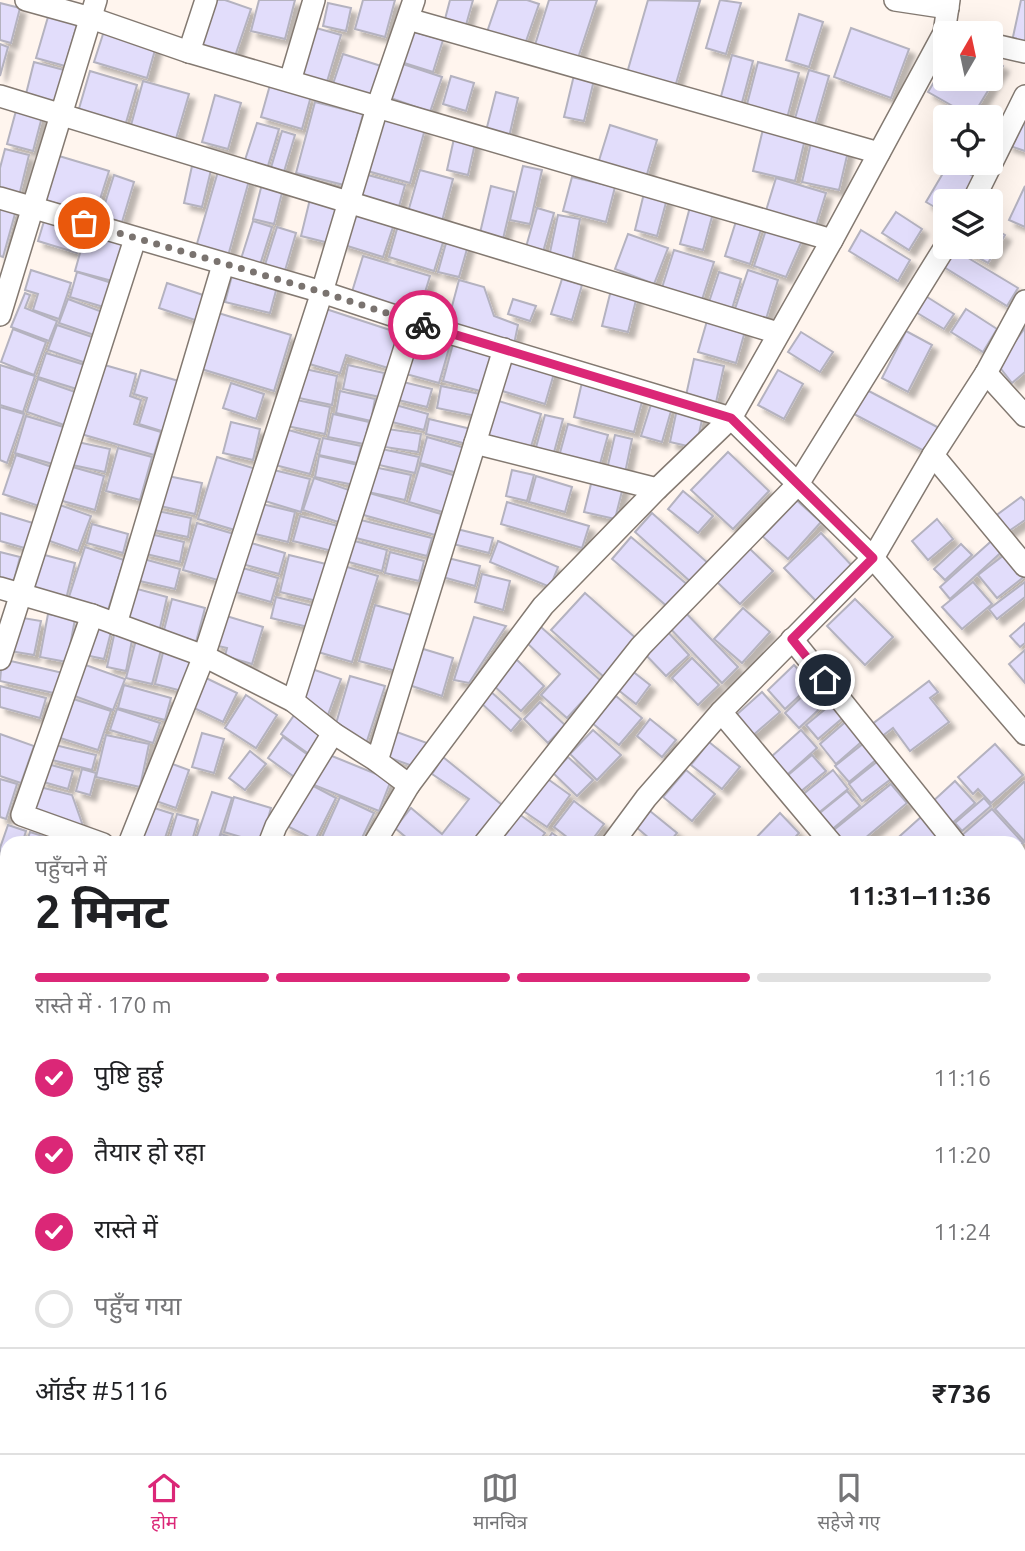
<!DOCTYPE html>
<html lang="hi">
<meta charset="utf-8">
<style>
:root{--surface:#fff;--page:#f6f6f6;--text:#202124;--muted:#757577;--line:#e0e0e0;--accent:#db2777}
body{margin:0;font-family:Ubuntu,"Noto Sans Devanagari",sans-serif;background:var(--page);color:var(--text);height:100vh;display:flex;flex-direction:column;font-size:26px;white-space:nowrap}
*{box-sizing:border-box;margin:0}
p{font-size:23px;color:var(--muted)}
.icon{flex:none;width:38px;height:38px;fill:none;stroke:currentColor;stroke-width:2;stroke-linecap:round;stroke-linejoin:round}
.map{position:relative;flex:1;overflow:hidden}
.sheet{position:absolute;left:0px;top:836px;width:1026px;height:618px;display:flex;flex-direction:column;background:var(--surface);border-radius:21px 21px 0 0;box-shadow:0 7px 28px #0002}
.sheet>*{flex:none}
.needle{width:46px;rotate:9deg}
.buttons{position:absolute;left:933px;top:21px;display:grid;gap:14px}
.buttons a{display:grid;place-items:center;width:70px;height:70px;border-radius:7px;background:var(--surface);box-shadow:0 7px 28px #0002;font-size:35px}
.pin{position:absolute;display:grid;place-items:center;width:60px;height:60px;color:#fff;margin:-30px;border:4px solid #fff;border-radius:50%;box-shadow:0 2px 7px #0007}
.courier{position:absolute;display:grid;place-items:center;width:70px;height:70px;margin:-35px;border:5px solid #db2777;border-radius:50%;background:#fff;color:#222;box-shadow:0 2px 9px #0007}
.headline em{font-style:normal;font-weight:700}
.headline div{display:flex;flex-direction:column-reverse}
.headline{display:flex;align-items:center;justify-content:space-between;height:119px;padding:0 35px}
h1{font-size:46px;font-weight:700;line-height:52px}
.bar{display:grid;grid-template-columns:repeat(4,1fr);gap:10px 7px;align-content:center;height:84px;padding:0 35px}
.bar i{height:9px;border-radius:5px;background:var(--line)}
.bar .current{background:var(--accent)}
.bar p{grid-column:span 4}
.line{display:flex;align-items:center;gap:18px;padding:0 35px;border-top:2px solid var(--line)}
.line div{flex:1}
ol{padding:0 35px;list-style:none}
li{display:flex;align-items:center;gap:21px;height:77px}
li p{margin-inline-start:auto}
li .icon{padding:7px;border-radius:50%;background:var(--accent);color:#fff;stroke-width:4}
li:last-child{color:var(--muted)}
li i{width:38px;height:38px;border:4px solid var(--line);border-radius:50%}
.dock{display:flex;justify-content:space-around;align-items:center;height:98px;border-top:2px solid var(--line);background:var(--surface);font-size:19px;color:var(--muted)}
.dock a{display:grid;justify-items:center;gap:4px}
.dock .current{color:var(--accent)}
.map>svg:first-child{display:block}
.building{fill:#e2ddfb;stroke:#b4b2bf;stroke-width:2;filter:url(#shadow)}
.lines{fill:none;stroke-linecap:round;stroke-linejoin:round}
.minor-casing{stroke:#837971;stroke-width:24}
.minor{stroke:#fff;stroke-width:21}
.done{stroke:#7a736f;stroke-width:7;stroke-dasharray:0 12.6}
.route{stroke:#db2777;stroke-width:9}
</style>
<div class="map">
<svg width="1025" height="1453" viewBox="0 0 1025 1453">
<defs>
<filter id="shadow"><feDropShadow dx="6" dy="6" stdDeviation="2" flood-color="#0004"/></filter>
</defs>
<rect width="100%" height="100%" fill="#fff5ee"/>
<g class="building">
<path d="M217 0H225L251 9 234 59 201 48Z"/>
<path d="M259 0H295L285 39 251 31Z"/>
<path d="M363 0H395L385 37 355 29Z"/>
<path d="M450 0H473L466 25 445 19Z"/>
<path d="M498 0H527L539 4 525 44 487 32Z"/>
<path d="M549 0H597L578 58 535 45Z"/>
<path d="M648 0 700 1 675 87 627 73Z"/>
<path d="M720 0 741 3 726 54 706 48Z"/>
<path d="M1021 0H1025V49L1011 46Z"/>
<path d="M0 3 20 8 11 43 0 40Z"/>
<path d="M328 3 351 8 346 31 323 26Z"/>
<path d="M50 10 79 18 65 66 36 58Z"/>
<path d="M799 14 823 22 809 67 786 60Z"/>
<path d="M309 26 341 35 326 85 295 76Z"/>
<path d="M105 28 157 43 147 78 94 62Z"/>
<path d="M851 28 909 49 891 98 834 77Z"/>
<path d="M411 31 443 40 433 72 401 62Z"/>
<path d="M0 44 8 47 0 76Z"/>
<path d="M343 54 381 66 371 99 332 87Z"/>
<path d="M732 55 753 61 740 110 719 104Z"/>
<path d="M990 58 1003 66 972 117 928 92 945 64V79H990Z"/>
<path d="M34 62 64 70 55 105 25 98Z"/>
<path d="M758 62 799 73 786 122 745 112Z"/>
<path d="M400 63 442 77 430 112 388 97Z"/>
<path d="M809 70 829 76 814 128 794 122Z"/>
<path d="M90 71 137 85 125 126 78 112Z"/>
<path d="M574 75 594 80 584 121 564 117Z"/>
<path d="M451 76 474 83 466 111 443 104Z"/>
<path d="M143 81 189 94 175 142 130 129Z"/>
<path d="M270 85 311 96 302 129 261 117Z"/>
<path d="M496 92 518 98 509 137 486 131Z"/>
<path d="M215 95 241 103 228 149 202 142Z"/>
<path d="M315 102 363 114 344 185 296 173Z"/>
<path d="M17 107 43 113 33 151 7 144Z"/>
<path d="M379 117 425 129 410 183 364 170Z"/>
<path d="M1017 118 1025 121V151L1007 145Z"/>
<path d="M257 123 279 129 267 169 244 163Z"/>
<path d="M610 125 657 140 645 181 597 167Z"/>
<path d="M763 129 805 139 795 181 753 171Z"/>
<path d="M282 131 295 135 283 175 270 171Z"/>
<path d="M455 134 476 139 468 175 447 170Z"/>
<path d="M812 138 849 147 839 190 802 182Z"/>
<path d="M5 149 29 155 19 196 0 191V168Z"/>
<path d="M59 156 109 171 95 215 45 200Z"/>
<path d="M949 163 979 179 967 201H945V213L926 202Z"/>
<path d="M192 166 211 170 202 207 184 203Z"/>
<path d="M523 166 542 170 530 224 510 220Z"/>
<path d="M219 168 250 177 228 256 196 247Z"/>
<path d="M420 170 453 179 442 221 408 212Z"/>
<path d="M364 174 405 185 398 210 357 198Z"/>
<path d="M114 175 134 182 122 222 101 216Z"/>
<path d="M572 177 615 187 606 222 563 211Z"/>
<path d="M776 178 826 193 814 232 764 217Z"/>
<path d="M263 180 284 185 274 224 253 219Z"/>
<path d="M491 186 514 192 503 239 480 233Z"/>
<path d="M1025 186V227L1009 220Z"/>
<path d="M645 189 668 195 657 236 635 230Z"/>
<path d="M311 195 340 203 329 243 301 236Z"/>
<path d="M0 205 16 210 3 257 0 256Z"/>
<path d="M352 207 395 221 383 257 341 244Z"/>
<path d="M690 207 713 213 703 250 680 244Z"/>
<path d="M537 208 554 213 543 252 526 247Z"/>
<path d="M896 212 922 229 909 250 882 233Z"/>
<path d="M558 215 580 219 572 262 549 257Z"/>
<path d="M738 215 763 223 750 264 725 256Z"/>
<path d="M45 218 84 230 77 253 38 241Z"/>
<path d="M253 221 272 227 259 268 240 262Z"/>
<path d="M399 222 445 236 434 271 389 257Z"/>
<path d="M768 224 804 236 786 277 754 266Z"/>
<path d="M990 226 1005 235 988 263 959 247H990Z"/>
<path d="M277 227 296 233 284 274 264 268Z"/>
<path d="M87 228 127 239 116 282 75 271Z"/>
<path d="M861 230 910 260 898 281 849 251Z"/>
<path d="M628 234 668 248 654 284 615 269Z"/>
<path d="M448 236 469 242 459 277 438 272Z"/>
<path d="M950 247 1018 288 1007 306 939 264Z"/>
<path d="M674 250 714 262 700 306 660 294Z"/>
<path d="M363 256 430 276 418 315 351 295Z"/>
<path d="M31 270 71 283 59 319 33 310 38 294 25 290Z"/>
<path d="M748 270 778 280 766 319 735 309Z"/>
<path d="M77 272 115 284 107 308 70 297Z"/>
<path d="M233 272 278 283 270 313 225 302Z"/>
<path d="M719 272 741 279 731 312 708 305Z"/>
<path d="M562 279 582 285 572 320 551 314Z"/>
<path d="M459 280 484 287 494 316 518 325 514 344 447 325Z"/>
<path d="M167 283 209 297 201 322 159 308Z"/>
<path d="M612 286 638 292 628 332 602 326Z"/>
<path d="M25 293 30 295 25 308 57 321 49 341 11 327Z"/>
<path d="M924 295 954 314 944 329 914 311Z"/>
<path d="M68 299 105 313 97 336 59 323Z"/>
<path d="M513 299 536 306 530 321 508 314Z"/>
<path d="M323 308 399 333 388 368 346 355 340 373 306 363Z"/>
<path d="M966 309 997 329 983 352 951 332Z"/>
<path d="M215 312 291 335 274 391 198 368Z"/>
<path d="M709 314 747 324 736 363 698 352Z"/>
<path d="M57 325 95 338 86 363 48 350Z"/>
<path d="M419 328 452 338 439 383 406 374Z"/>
<path d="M1025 328V372L1012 383 998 365Z"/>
<path d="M13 329 46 342 34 375 1 362Z"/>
<path d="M906 331 932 345 908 392 882 378Z"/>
<path d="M801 332 833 352 820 372 788 352Z"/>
<path d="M454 340 495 352 484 392 443 381Z"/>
<path d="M46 353 88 366 80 390 38 377Z"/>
<path d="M509 356 555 370 545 404 499 390Z"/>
<path d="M694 359 724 366 715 407 685 400Z"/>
<path d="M101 364 136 374 130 396 141 400 134 424 161 432 154 455 81 434Z"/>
<path d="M0 365 35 376 23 412 0 405Z"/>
<path d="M348 365 384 373 380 397 343 389Z"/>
<path d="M305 369 337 376 332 405 299 398Z"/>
<path d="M141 370 182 382 168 433 139 424 147 398 134 394Z"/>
<path d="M778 370 803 384 784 419 758 405Z"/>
<path d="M583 378 644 394 634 432 574 417Z"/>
<path d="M38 379 78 393 67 426 27 412Z"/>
<path d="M399 381 432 389 427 407 394 399Z"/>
<path d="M231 383 264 394 256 419 223 408Z"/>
<path d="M441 386 480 394 476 416 437 408Z"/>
<path d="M865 389 941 429 928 453 852 413Z"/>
<path d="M340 391 375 399 371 421 336 413Z"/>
<path d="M653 398 673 404 662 442 641 436Z"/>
<path d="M292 399 330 407 325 434 287 426Z"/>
<path d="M492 399 541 414 529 453 480 439Z"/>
<path d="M392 404 428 414 424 430 388 421Z"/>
<path d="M0 407 24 414 7 463 0 460Z"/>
<path d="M677 409 703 415 696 448 670 442Z"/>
<path d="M333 414 369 422 364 444 328 437Z"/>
<path d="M545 415 563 419 553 456 535 451Z"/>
<path d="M26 416 67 428 56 465 15 453Z"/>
<path d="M429 419 471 429 467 444 426 434Z"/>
<path d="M231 422 260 429 253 460 223 453Z"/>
<path d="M568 424 608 435 598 471 558 460Z"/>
<path d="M285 429 320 439 310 474 275 465Z"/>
<path d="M388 429 421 434 418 452 385 447Z"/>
<path d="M615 435 632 439 625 473 607 469Z"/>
<path d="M427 437 465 448 458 473 420 463Z"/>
<path d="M323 438 361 446 357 463 319 455Z"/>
<path d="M73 441 110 449 105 472 68 464Z"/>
<path d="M118 448 152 457 140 500 106 491Z"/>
<path d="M382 449 419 457 415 473 379 465Z"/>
<path d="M728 452 769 491 733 529 691 490Z"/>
<path d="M16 455 52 467 39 506 3 494Z"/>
<path d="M319 456 358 465 354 485 315 477Z"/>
<path d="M217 457 256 469 238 531 198 519Z"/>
<path d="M420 465 456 476 446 513 409 502Z"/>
<path d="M69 466 104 476 95 510 59 500Z"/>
<path d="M374 467 411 475 405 500 368 492Z"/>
<path d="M274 470 310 479 301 512 265 501Z"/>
<path d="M512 470 534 475 527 501 506 496Z"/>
<path d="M163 475 202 483 195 514 156 505Z"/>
<path d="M536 476 572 487 565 512 529 502Z"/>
<path d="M593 476 624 483 615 519 584 512Z"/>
<path d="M314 478 349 490 338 522 303 510Z"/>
<path d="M683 491 713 516 698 533 668 509Z"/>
<path d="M366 492 441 514 435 535 360 514Z"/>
<path d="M1021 497 1025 501V520L1006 533 994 517Z"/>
<path d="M794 498 821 522 788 559 761 535Z"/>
<path d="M507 502 589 526 582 548 501 524Z"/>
<path d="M258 503 295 512 288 542 251 533Z"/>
<path d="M57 504 91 516 78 551 44 539Z"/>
<path d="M153 510 191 518 188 537 149 529Z"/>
<path d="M0 513 36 524 28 549 0 541Z"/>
<path d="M652 513 709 564 692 583 635 532Z"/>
<path d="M300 516 338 526 332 551 293 541Z"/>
<path d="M357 519 432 538 427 556 352 537Z"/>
<path d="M937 519 953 539 928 560 912 541Z"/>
<path d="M197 523 234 534 221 581 183 570Z"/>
<path d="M92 524 128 534 123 553 87 543Z"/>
<path d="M457 529 493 538 489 553 453 544Z"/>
<path d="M146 533 184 542 180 562 142 553Z"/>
<path d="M821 533 856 570 819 604 784 568Z"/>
<path d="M997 536 1007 547 950 599 940 587Z"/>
<path d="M631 537 689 586 669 608 612 559Z"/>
<path d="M351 540 387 550 382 571 345 561Z"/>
<path d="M498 541 558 567 550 587 490 562Z"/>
<path d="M248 542 285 553 279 574 242 564Z"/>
<path d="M961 544 972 555 945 580 934 569Z"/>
<path d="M85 547 124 560 108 610 69 597Z"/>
<path d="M749 548 773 571 740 604 716 581Z"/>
<path d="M0 552 20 557 12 588 0 584Z"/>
<path d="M390 552 424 561 419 581 385 573Z"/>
<path d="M1008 552 1025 576 997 598 978 575Z"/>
<path d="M37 553 75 563 66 599 28 589Z"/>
<path d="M289 555 326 564 317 601 280 592Z"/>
<path d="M444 557 480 566 475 586 439 576Z"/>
<path d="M140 558 180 569 175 589 135 580Z"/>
<path d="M344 566 378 576 352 662 318 652Z"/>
<path d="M239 567 278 578 271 602 232 591Z"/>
<path d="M482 574 510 581 503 610 475 602Z"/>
<path d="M973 582 992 604 962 629 942 607Z"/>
<path d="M1025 582V597L997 619 989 609Z"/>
<path d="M130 587 167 597 159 632 121 622Z"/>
<path d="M585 593 638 640 604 677 551 630Z"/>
<path d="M276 597 313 606 308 627 271 618Z"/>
<path d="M172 599 205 608 196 642 163 634Z"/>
<path d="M855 599 893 637 865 665 827 626Z"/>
<path d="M375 605 411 615 396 671 359 661Z"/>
<path d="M743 608 770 632 742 663 714 639Z"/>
<path d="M682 609 738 667 722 683 666 624Z"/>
<path d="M48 614 75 619 67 662 40 657Z"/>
<path d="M223 615 263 627 252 664 225 656 227 648 214 645Z"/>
<path d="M17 617 41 621 34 655 10 651Z"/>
<path d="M474 617 506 626 469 683 454 680Z"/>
<path d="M93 623 112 628 104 659 85 655Z"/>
<path d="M1025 623V643L1020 647 1010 636Z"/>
<path d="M541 627 601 681 567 718 541 695 560 674 527 643Z"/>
<path d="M666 630 689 655 666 676 643 652Z"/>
<path d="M115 631 133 635 126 671 107 667Z"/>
<path d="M136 640 162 646 152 684 126 678Z"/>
<path d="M165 645 196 653 186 692 155 684Z"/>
<path d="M420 648 453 658 442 696 409 685Z"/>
<path d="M1025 650V683L1009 664Z"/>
<path d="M692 658 719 685 698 705 672 678Z"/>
<path d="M2 659 63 673 58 694 0 681Z"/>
<path d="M516 659 544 686 521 711 492 684Z"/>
<path d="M80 663 125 679 113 710 69 694Z"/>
<path d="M794 665 812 684 785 709 768 690Z"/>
<path d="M309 668 341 679 325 723 299 700Z"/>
<path d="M631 670 650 685 636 704 617 689Z"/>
<path d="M350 676 385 686 364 750 335 727Z"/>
<path d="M204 677 237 693 223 722 190 706Z"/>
<path d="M929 681 938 692 930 698 949 722 910 751 893 728 881 737 871 725Z"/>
<path d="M124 685 171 698 165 720 118 708Z"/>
<path d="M814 685 829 700 799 728 785 713Z"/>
<path d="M0 686 46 698 40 718 0 707Z"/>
<path d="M489 690 521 719 511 731 479 701Z"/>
<path d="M762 692 780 712 751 737 734 717Z"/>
<path d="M246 695 277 715 256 748 225 728Z"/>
<path d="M616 696 642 718 619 745 592 723Z"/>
<path d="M67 697 111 711 98 750 54 736Z"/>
<path d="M540 702 565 725 548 743 524 719Z"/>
<path d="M834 702 845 716 818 739 806 725Z"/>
<path d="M117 709 160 723 153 743 110 730Z"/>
<path d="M297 711 329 734 313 757 281 734Z"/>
<path d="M850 718 867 737 836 764 820 744Z"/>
<path d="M650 719 676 740 662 757 637 736Z"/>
<path d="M593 730 621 755 597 780 570 754Z"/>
<path d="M801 730 817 748 787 775 771 757Z"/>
<path d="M394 731 427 743 418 768 385 756Z"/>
<path d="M202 733 224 739 214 773 192 767Z"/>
<path d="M0 734 34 746 21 783 0 776Z"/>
<path d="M106 735 149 744 140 787 96 777Z"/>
<path d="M283 737 315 760 300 781 268 758Z"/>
<path d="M709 742 740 767 722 789 691 765Z"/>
<path d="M864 743 877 759 849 782 835 766Z"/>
<path d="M51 744 96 755 92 770 48 759Z"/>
<path d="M995 744 1023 775 991 803 978 789 973 794 958 777Z"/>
<path d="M250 751 266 764 245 790 229 778Z"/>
<path d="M327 754 391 780 379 811 314 785Z"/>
<path d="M812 755 826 771 800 792 787 776Z"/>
<path d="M443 757 507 809 481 844H414L395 828 411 808 442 834 469 799 432 774Z"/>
<path d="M568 757 593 780 577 796 553 773Z"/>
<path d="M878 761 891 779 862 801 849 784Z"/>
<path d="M167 762 189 770 176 808 153 800Z"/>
<path d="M44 763 73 771 68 789 40 781Z"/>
<path d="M82 769 96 773 90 795 76 791Z"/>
<path d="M686 770 715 794 692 821 663 797Z"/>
<path d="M833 770 848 789 816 815 801 796Z"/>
<path d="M545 777 570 795 547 827 522 810Z"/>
<path d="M0 779 17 784 6 819 0 817Z"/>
<path d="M955 781 975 803 950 825 931 803Z"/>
<path d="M306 782 336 798 315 840 285 825Z"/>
<path d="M1024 782 1025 783V842L995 809Z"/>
<path d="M891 784 907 803 858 844H839L830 833Z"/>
<path d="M36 786 72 795 83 826 29 811Z"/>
<path d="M847 791 860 806 829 832 816 816Z"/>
<path d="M212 792 232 798 217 844 196 839Z"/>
<path d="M234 797 271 808 261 843 224 832Z"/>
<path d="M340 797 374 813 359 844H336L322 837Z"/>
<path d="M984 798 991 806 962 831 955 823Z"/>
<path d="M574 801 604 824 589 844H576L554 827Z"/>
<path d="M148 806 173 814 163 844H137Z"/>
<path d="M992 809 1023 843 1018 847V844H968L961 836Z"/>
<path d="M650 811 677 833 668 844H656L636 827Z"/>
<path d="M780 813 799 833 789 844H750Z"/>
<path d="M177 814 198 820 191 844H168Z"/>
<path d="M519 814 545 833 537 844H498Z"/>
<path d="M921 817 940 838 933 844H891Z"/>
<path d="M8 825 26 831 22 844H7V879L0 877V848Z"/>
<path d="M30 832 52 839 51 844H26Z"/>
<path d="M552 833 568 844H545Z"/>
<path d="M221 834 249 844H218Z"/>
<path d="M1019 853 1025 859V880L1018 886Z"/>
<path d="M1025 884V910L1024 911 1018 906V890Z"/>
<path d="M0 900 7 901V936L0 934Z"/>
<path d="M0 936 7 938V970L3 982 0 981Z"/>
<path d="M1018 1022 1025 1023V1046L1019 1091Z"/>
<path d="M1022 1110 1025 1111V1186L1018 1185Z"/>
<path d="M3 1147 7 1148V1192L0 1190V1156Z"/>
<path d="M0 1220 7 1222 0 1255Z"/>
<path d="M1025 1220V1272L1019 1273 1018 1221Z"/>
<path d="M3 1293 7 1294V1331L0 1330Z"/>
<path d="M5 1333H7V1387L0 1386V1358Z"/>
<path d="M1020 1386 1025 1387V1424L1018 1423Z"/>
<path d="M31 1447H125L124 1453H29Z"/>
<path d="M159 1447H196L195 1453H158Z"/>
<path d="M200 1447H238L237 1453H199Z"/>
<path d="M286 1447H327L325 1453H310Z"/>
<path d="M354 1447H392L391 1453H358L353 1452Z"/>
<path d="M397 1447H436L435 1453H395Z"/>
<path d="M464 1447H488L501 1449V1453H463Z"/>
<path d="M631 1447H671L670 1453H630Z"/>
<path d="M682 1447H719L718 1453H681Z"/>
<path d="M725 1447H750L777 1452 724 1453Z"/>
<path d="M786 1447H832L830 1453H792L786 1452Z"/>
<path d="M841 1447H882L881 1453H840Z"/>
<path d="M890 1447H929L928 1453H898L890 1452Z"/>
</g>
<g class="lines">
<g class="minor-casing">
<g id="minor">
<path d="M26 0 91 18 189 52 832 240"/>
<path d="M895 0 948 8"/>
<path d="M408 19 879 153"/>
<path d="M990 44 1025 52"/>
<path d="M189 52 206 0"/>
<path d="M290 81 314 0"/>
<path d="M0 96 778 333"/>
<path d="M0 198 322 292 413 322 731 418 873 558 1025 734"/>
<path d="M973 201 1025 96"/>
<path d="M0 315 96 0"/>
<path d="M986 373 1025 416"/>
<path d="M475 443 657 489"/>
<path d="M933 455 1025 566"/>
<path d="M0 588 92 615 204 656 293 701 333 733 377 761 409 785"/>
<path d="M92 615 22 815 103 844"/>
<path d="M116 624 223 265"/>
<path d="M792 639 956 844"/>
<path d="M0 659 135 239"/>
<path d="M293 701 413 322"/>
<path d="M721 712 832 844"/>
<path d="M377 761 504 349"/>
<path d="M129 844 204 656 322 292 377 108 414 0"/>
<path d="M269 844 276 826 333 733"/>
<path d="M374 844 409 785 543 606 657 489 731 418 832 240 944 33 949 0"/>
<path d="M484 844 641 646 798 484 945 247"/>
<path d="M612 844 646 798 721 712 873 558 933 455 986 373 1025 301"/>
<path d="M0 879 7 881"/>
<path d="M1018 922 1025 930"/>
<path d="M0 988 7 990"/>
<path d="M1018 990H1025"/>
<path d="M0 1110 7 1088"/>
<path d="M1018 1199H1025"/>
<path d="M0 1209 7 1211"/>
<path d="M1018 1318H1025"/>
<path d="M1018 1432 1025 1433"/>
<path d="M22 1453 23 1447"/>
<path d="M140 1453 141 1447"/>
<path d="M239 1453 240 1447"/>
<path d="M342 1453 343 1447"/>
<path d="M450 1453 451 1447"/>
<path d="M578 1453 579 1447"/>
<path d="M673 1453 674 1447"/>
<path d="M834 1453 836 1447"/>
<path d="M937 1453 938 1447"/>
</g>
</g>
<use href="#minor" class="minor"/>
</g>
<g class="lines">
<path class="done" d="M84 223 322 292 423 325"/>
<path class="route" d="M423 325 731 418 873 558 792 639 825 680"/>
</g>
</svg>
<div class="buttons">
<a><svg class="needle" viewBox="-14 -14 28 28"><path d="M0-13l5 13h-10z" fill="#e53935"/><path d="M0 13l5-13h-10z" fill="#757577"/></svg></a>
<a><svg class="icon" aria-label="locate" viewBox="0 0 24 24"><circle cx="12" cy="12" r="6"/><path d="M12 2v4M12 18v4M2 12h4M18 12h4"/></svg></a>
<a><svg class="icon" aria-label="layers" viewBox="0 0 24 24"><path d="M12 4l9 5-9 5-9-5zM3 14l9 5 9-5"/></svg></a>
</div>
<div class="pin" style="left:84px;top:223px;background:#ea580c"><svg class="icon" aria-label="bag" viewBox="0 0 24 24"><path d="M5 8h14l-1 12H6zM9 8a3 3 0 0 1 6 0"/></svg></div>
<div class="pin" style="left:825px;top:680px;background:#1f2937"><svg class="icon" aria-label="home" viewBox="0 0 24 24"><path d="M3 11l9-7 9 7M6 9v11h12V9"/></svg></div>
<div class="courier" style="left:423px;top:325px"><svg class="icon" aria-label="bike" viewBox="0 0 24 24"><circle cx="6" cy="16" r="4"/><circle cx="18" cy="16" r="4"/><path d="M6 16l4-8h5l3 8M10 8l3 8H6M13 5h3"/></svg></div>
<section class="sheet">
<div class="headline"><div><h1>2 मिनट</h1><p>पहुँचने में</p></div><em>11:31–11:36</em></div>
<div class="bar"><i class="current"></i><i class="current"></i><i class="current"></i><i></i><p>रास्ते में · 170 m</p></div>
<ol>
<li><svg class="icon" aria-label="check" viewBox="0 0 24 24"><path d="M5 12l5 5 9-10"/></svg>पुष्टि हुई<p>11:16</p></li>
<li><svg class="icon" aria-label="check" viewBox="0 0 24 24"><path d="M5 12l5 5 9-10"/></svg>तैयार हो रहा<p>11:20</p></li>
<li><svg class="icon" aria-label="check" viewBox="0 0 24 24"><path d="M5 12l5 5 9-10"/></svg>रास्ते में<p>11:24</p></li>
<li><i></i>पहुँच गया</li>
</ol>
<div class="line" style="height:91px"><div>ऑर्डर #5116</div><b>₹736</b></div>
</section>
</div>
<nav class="dock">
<a class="current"><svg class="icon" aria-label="home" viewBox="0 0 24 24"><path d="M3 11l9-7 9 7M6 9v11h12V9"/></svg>होम</a>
<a><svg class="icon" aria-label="map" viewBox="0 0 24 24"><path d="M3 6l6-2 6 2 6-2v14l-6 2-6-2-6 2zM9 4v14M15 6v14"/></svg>मानचित्र</a>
<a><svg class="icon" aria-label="saved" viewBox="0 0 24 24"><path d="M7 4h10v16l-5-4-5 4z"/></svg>सहेजे गए</a>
</nav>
